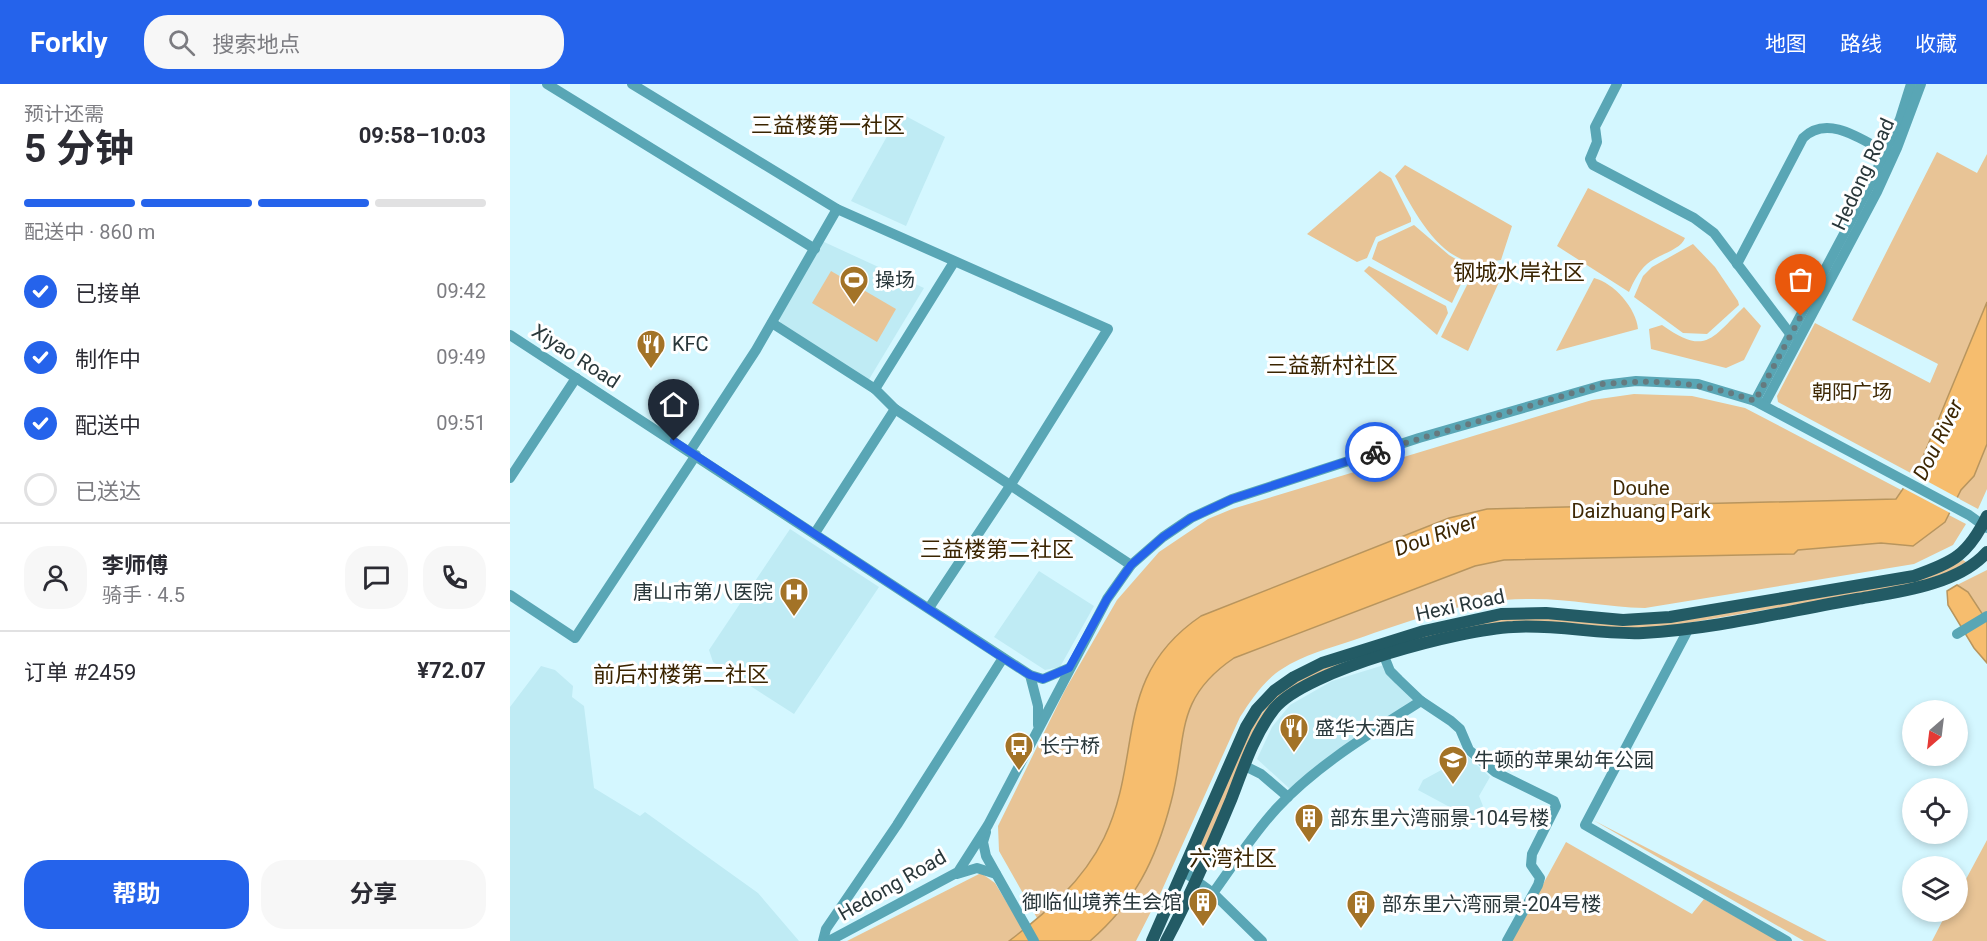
<!DOCTYPE html>
<html lang="zh">
<meta charset="utf-8">
<style>
:root{--surface:#fff;--page:#f7f7f7;--text:#2b2b33;--muted:#7c7c81;--line:#e1e1e2;--accent:#2563eb}
body{margin:0;font-family:Roboto,"Noto Sans SC",sans-serif;background:var(--page);color:var(--text);height:100vh;display:flex;flex-direction:column;font-size:22px;white-space:nowrap}
*{box-sizing:border-box;margin:0}
p{font-size:20px;color:var(--muted)}
.icon{flex:none;width:33px;height:33px;fill:none;stroke:currentColor;stroke-width:2;stroke-linecap:round;stroke-linejoin:round}
.map{position:relative;flex:1;overflow:hidden}
.drawer{display:flex;flex-direction:column;background:var(--surface);width:510px}
.drawer>*{flex:none}
.needle{width:39px;rotate:208deg}
.buttons{position:absolute;left:1392px;top:616px;display:grid;gap:12px}
.buttons a{display:grid;place-items:center;width:66px;height:66px;border-radius:50%;background:var(--surface);box-shadow:0 3px 9px #0003;font-size:30px}
.pin{position:absolute;display:grid;place-items:center;width:51px;height:51px;color:#fff;margin:-62px -26px;border-radius:50% 50% 50% 0;rotate:-45deg;box-shadow:0 0 6px #0007}
.pin .icon{rotate:45deg}
.courier{position:absolute;display:grid;place-items:center;width:60px;height:60px;margin:-30px;border:4px solid #2563eb;border-radius:50%;background:#fff;color:#222;box-shadow:0 2px 8px #0007}
.summary em{font-style:normal;font-weight:700}
.summary div{display:flex;flex-direction:column-reverse}
.summary{display:flex;align-items:center;justify-content:space-between;height:102px;padding:0 24px}
h1{font-size:39px;font-weight:700;line-height:45px}
.bar{display:grid;grid-template-columns:repeat(4,1fr);gap:9px 6px;align-content:center;height:72px;padding:0 24px}
.bar i{height:8px;border-radius:4px;background:var(--line)}
.bar .current{background:var(--accent)}
.bar p{grid-column:span 4}
.line{display:flex;align-items:center;gap:15px;padding:0 24px;border-top:2px solid var(--line)}
.line div{flex:1}
.round{display:grid;place-items:center;flex:none;width:63px;height:63px;border-radius:24px;background:var(--page)}
ol{padding:0 24px;list-style:none}
li{display:flex;align-items:center;gap:18px;height:66px}
li p{margin-inline-start:auto}
li .icon{padding:6px;border-radius:50%;background:var(--accent);color:#fff;stroke-width:4}
li:last-child{color:var(--muted)}
li i{width:33px;height:33px;border:3px solid var(--line);border-radius:50%}
.cta{display:flex;gap:12px;margin-top:auto;padding:12px 24px}
.cta a{flex:1;height:69px;border-radius:24px;background:var(--accent);color:#fff;font-size:24px;font-weight:700;line-height:69px;text-align:center}
.cta a+a{background:var(--page);color:var(--text)}
header{display:flex;align-items:center;gap:36px;box-sizing:border-box;height:84px;padding:0 30px;background:var(--accent);color:#fff}
header strong{font-size:28px}
nav{display:flex;gap:33px;margin-inline-start:auto;font-size:21px}
.search{width:420px;height:54px;background:var(--page);display:flex;align-items:center;gap:15px;box-sizing:border-box;padding:0 21px;border-radius:24px;color:var(--muted);font-size:22px}
main{display:flex;flex:1;min-height:0}
.map>svg:first-child{display:block}
.built{fill:#bfebf4}
.green{fill:#e8c496}
.water{fill:#f6bd6e;stroke:#b8955e;stroke-width:1.5}
.pier{fill:#d4f7ff}
.lines{fill:none;stroke-linecap:round;stroke-linejoin:round}
.minor{stroke:#59a6b5;stroke-width:10}
.major{stroke:#235b65;stroke-width:12}
.done{stroke:#657a7f;stroke-width:6;stroke-dasharray:0 10.8}
.route{stroke:#2563eb;stroke-width:8}
.labels{text-anchor:middle;dominant-baseline:central;stroke-width:6;stroke-linejoin:round;paint-order:stroke}
.street-label{font-size:20px;fill:#29373a;stroke:#fff}
.poi-label{font-size:20px;fill:#29373a;stroke:#fff;text-anchor:start}
.park-label{font-size:20px;fill:#3e2804;stroke:#fff}
.water-label{font-size:21px;font-style:italic;fill:#3c2602;stroke:#fff}
.quarter-label{font-size:22px;fill:#3a2400;stroke:#fff}
</style>
<header>
<strong>Forkly</strong>
<div class="search"><svg class="icon" aria-label="search" viewBox="0 0 24 24"><circle cx="10" cy="10" r="6"/><path d="M15 15l6 6"/></svg>搜索地点</div>
<nav><a>地图</a><a>路线</a><a>收藏</a></nav>
</header>
<main>
<section class="drawer">
<div class="summary"><div><h1>5 分钟</h1><p>预计还需</p></div><em>09:58–10:03</em></div>
<div class="bar"><i class="current"></i><i class="current"></i><i class="current"></i><i></i><p>配送中 · 860 m</p></div>
<ol>
<li><svg class="icon" aria-label="check" viewBox="0 0 24 24"><path d="M5 12l5 5 9-10"/></svg>已接单<p>09:42</p></li>
<li><svg class="icon" aria-label="check" viewBox="0 0 24 24"><path d="M5 12l5 5 9-10"/></svg>制作中<p>09:49</p></li>
<li><svg class="icon" aria-label="check" viewBox="0 0 24 24"><path d="M5 12l5 5 9-10"/></svg>配送中<p>09:51</p></li>
<li><i></i>已送达</li>
</ol>
<div class="line" style="height:108px"><a class="round"><svg class="icon" aria-label="person" viewBox="0 0 24 24"><circle cx="12" cy="8" r="4"/><path d="M4 21q1-7 8-7t8 7"/></svg></a><div><b>李师傅</b><p>骑手 · 4.5</p></div><a class="round"><svg class="icon" aria-label="chat" viewBox="0 0 24 24"><path d="M4 5h16v11H9l-5 4z"/></svg></a><a class="round"><svg class="icon" aria-label="phone" viewBox="0 0 24 24"><path d="M5 4h4l2 5-3 2q2 4 5 5l2-3 5 2v4C11 20 4 13 5 4z"/></svg></a></div>
<div class="line" style="height:78px"><div>订单 #2459</div><b>¥72.07</b></div>
<div class="cta"><a>帮助</a><a>分享</a></div>
</section>
<div class="map">
<svg width="1477" height="857" viewBox="0 0 1477 857">
<rect width="100%" height="100%" fill="#d4f7ff"/>
<g class="built">
<path d="M390 29 435 53 396 142 341 117Z"/>
<path d="M312 157 414 204 358 297 270 238 269 231Z"/>
<path d="M280 445 369 503 284 630 203 578 199 566Z"/>
<path d="M529 487 584 522 550 583 535 586 484 553Z"/>
<path d="M874 581 913 612 781 706 747 675 762 643 780 621 822 597Z"/>
<path d="M31 582 45 586 63 602 62 613 74 622 84 704 130 732 135 728 248 809 289 857H0V623Z"/>
<path d="M957 672 980 693 969 712 973 722 962 735 908 706 913 696Z"/>
</g>
<g class="green">
<path d="M1427 68 1467 89 1477 70V405L1468 425 1268 318 1267 312 1305 239 1420 299 1428 280 1342 236Z"/>
<path d="M895 81 1002 142 991 176C982 177 971 179 962 178 926 173 900 120 885 92Z"/>
<path d="M870 87 881 94 901 134V138L866 153 857 174 847 178 797 150Z"/>
<path d="M1078 104 1175 154C1171 166 1147 171 1137 180 1128 188 1124 197 1119 208L1047 162Z"/>
<path d="M904 141 939 171 959 183 942 219 862 175 868 158Z"/>
<path d="M1183 160 1205 183 1228 217 1229 221 1197 250 1173 249 1124 213 1133 192 1142 183Z"/>
<path d="M859 182 936 222 938 229 927 251 854 187Z"/>
<path d="M968 185 994 187 958 267 931 253 964 187Z"/>
<path d="M321 187 386 225 367 258 302 219Z"/>
<path d="M1084 194C1104 199 1126 224 1128 245L1046 267Z"/>
<path d="M1234 223 1251 242 1234 276 1216 284 1141 265 1139 245 1152 241C1196 272 1201 255 1234 223Z"/>
<path d="M1124 310 1182 312 1235 324 1456 440 1443 461 1404 480 1135 524C1095 523 1056 514 1017 515 958 515 899 537 844 556 820 564 793 571 772 585 754 596 741 616 730 633L652 806 626 857H540L489 767 488 742 555 606 607 516 649 468 698 435 722 425 1082 316Z"/>
<path d="M1453 476 1456 478 1441 487 1402 501 1160 542 1116 545 1039 538 876 562 975 537 1012 532 1112 541 1431 487Z"/>
<path d="M1477 486V537L1447 501Z"/>
<path d="M864 571C826 583 792 593 762 621L686 788 679 782C700 735 736 629 778 602 804 584 834 578 864 571Z"/>
<path d="M1083 736 1317 857H1294Z"/>
<path d="M1477 756V857H1422L1437 828H1448V810Z"/>
<path d="M1056 758 1182 830 1194 815 1269 857H1002Z"/>
<path d="M471 789 485 799 520 857H337Z"/>
</g>
<g class="water">
<path d="M1477 218V360L1464 392 1451 406 1435 438 1403 462 1371 459 1288 466 1284 470 994 476 965 482 724 574C662 616 678 655 661 718 646 776 625 818 580 857H499C536 829 573 797 594 754 634 671 601 593 691 532L939 434 977 425 1386 415 1410 380Z"/>
<path d="M1447 501 1458 508 1477 537V579L1464 564 1438 521 1437 507Z"/>
</g>
<path class="pier" d="M1402 389 1450 415 1442 430 1391 403Z"/>
<g class="lines">
<g class="minor">
<path d="M37 0 305 165"/>
<path d="M122 0 327 125 598 245 500 402 419 524"/>
<path d="M1107 0 1085 43 1087 58 1080 75 1083 81 1184 134 1204 149 1281 251"/>
<path d="M444 178 365 305 385 325 621 481"/>
<path d="M1227 180 1293 54C1317 30 1351 55 1375 68"/>
<path d="M262 239 365 305"/>
<path d="M0 251 520 591 533 595 559 584"/>
<path d="M1245 317 1360 101 1390 35 1401 0"/>
<path d="M1254 321 1367 108 1387 64 1411 0"/>
<path d="M180 367 246 266 327 125"/>
<path d="M0 394 66 294"/>
<path d="M305 449 385 325"/>
<path d="M0 511 65 554 186 371"/>
<path d="M1179 544 1075 741 1277 857"/>
<path d="M1447 550 1477 532"/>
<path d="M874 572 880 587 889 596 911 617 941 637 950 645 959 666 985 688 1044 717 1046 722 1022 770 1021 781 1030 794 1028 801 997 857"/>
<path d="M520 591 528 622V641"/>
<path d="M735 682 751 690 778 713"/>
<path d="M476 748 473 758 476 772 524 857"/>
<path d="M673 787 703 809 752 857"/>
<path d="M447 790 467 784 486 790"/>
<path d="M703 809C724 780 743 750 767 724 808 680 861 649 911 617"/>
<path d="M313 857 316 845 387 741 493 574"/>
<path d="M319 857 448 788 478 741 597 515 621 481 653 453 681 434 722 415 909 354 1093 301 1126 297 1188 300 1245 317 1459 431 1477 444"/>
</g>
<g class="major">
<path d="M642 857 736 643 747 625 764 607 784 593 812 579 914 547 991 530 1036 529 1113 536 1160 533 1404 492C1444 478 1458 471 1477 432"/>
<path d="M656 857C681 811 701 764 721 716 733 685 744 651 764 625 795 586 952 545 1003 543 1047 540 1090 551 1133 549 1205 545 1277 527 1347 515 1388 508 1448 501 1477 468"/>
</g>
</g>
<g class="lines">
<path class="done" d="M865 368 1093 300C1149 295 1192 298 1245 317L1291 232"/>
<path class="route" d="M164 357 493 574 520 591 533 595 559 584 597 515 621 481 653 453 681 434 722 415 865 368"/>
</g>
<defs>
<g id="stadium-pin" transform="scale(1.5)"><path d="M0 17L-7.5 6A9.5 9.5 0 1 1 7.5 6Z" fill="#a37327" stroke="#fff"/><path d="M0-5a6.5 5 0 1 0 0 10a6.5 5 0 1 0 0-10ZM-3.5-1.8h7v3.6h-7Z" fill="#fff"/></g>
<g id="restaurant-pin" transform="scale(1.5)"><path d="M0 17L-7.5 6A9.5 9.5 0 1 1 7.5 6Z" fill="#a37327" stroke="#fff"/><path d="M-5-6h1v4h1v-4h1v4h1v-4h1v5L-1.5 .5V6h-2V.5L-5-1ZM5-6V6H3V1.5H1.5Q1.5-4 5-6Z" fill="#fff"/></g>
<g id="hospital-pin" transform="scale(1.5)"><path d="M0 17L-7.5 6A9.5 9.5 0 1 1 7.5 6Z" fill="#a37327" stroke="#fff"/><path d="M-5-5h3v3.5h4V-5h3V5h-3V1.5h-4V5h-3Z" fill="#fff"/></g>
<g id="bus-pin" transform="scale(1.5)"><path d="M0 17L-7.5 6A9.5 9.5 0 1 1 7.5 6Z" fill="#a37327" stroke="#fff"/><path d="M-5-6H5V4H4V6H2V4H-2V6H-4V4H-5ZM-3.5-4V0h7V-4ZM-3.5 1.2v1.5H-2V1.2ZM2 1.2v1.5H3.5V1.2Z" fill="#fff"/></g>
<g id="school-pin" transform="scale(1.5)"><path d="M0 17L-7.5 6A9.5 9.5 0 1 1 7.5 6Z" fill="#a37327" stroke="#fff"/><path d="M0-5L7-2L0 1L-7-2ZM-4 1L0 2.5L4 1V4Q0 6-4 4Z" fill="#fff"/></g>
<g id="building-pin" transform="scale(1.5)"><path d="M0 17L-7.5 6A9.5 9.5 0 1 1 7.5 6Z" fill="#a37327" stroke="#fff"/><path d="M-4-6H4V6H1V3H-1V6H-4ZM-2.5-4.3h1.7v1.8h-1.7ZM.8-4.3h1.7v1.8H.8ZM-2.5-1h1.7V.8h-1.7ZM.8-1h1.7V.8H.8Z" fill="#fff"/></g>
</defs>
<g fill-rule="evenodd">
<use href="#stadium-pin" x="344" y="196"/>
<use href="#restaurant-pin" x="141" y="260"/>
<use href="#hospital-pin" x="284" y="508"/>
<use href="#restaurant-pin" x="784" y="644"/>
<use href="#bus-pin" x="509" y="662"/>
<use href="#school-pin" x="943" y="676"/>
<use href="#building-pin" x="799" y="734"/>
<use href="#building-pin" x="693" y="818"/>
<use href="#building-pin" x="851" y="820"/>
</g>
<g class="labels">
<g class="street-label">
<text transform="translate(1353 90) rotate(-65)">Hedong Road</text>
<text transform="translate(66 272) rotate(33)">Xiyao Road</text>
<text transform="translate(950 521) rotate(-12)">Hexi Road</text>
<text transform="translate(382 801) rotate(-30)">Hedong Road</text>
</g>
<g class="poi-label">
<text x="365" y="196">操场</text>
<text x="162" y="260">KFC</text>
<text x="263" y="508" text-anchor="end">唐山市第八医院</text>
<text x="805" y="644">盛华大酒店</text>
<text x="530" y="662">长宁桥</text>
<text x="964" y="676">牛顿的苹果幼年公园</text>
<text x="820" y="734">部东里六湾丽景-104号楼</text>
<text x="672" y="818" text-anchor="end">御临仙境养生会馆</text>
<text x="872" y="820">部东里六湾丽景-204号楼</text>
</g>
<g class="park-label">
<text x="1342" y="308">朝阳广场</text>
<text x="1131" y="404">Douhe<tspan x="1131" dy="23">Daizhuang Park</tspan></text>
</g>
<g class="water-label">
<text transform="translate(1428 356) rotate(-64)">Dou River</text>
<text transform="translate(926 451) rotate(-20)">Dou River</text>
</g>
<g class="quarter-label">
<text x="318" y="41">三益楼第一社区</text>
<text x="1009" y="188">钢城水岸社区</text>
<text x="822" y="281">三益新村社区</text>
<text x="487" y="465">三益楼第二社区</text>
<text x="171" y="590">前后村楼第二社区</text>
<text x="723" y="774">六湾社区</text>
</g>
</g>
</svg>
<div class="buttons">
<a><svg class="needle" viewBox="-14 -14 28 28"><path d="M0-13l5 13h-10z" fill="#e53935"/><path d="M0 13l5-13h-10z" fill="#7c7c81"/></svg></a>
<a><svg class="icon" aria-label="locate" viewBox="0 0 24 24"><circle cx="12" cy="12" r="6"/><path d="M12 2v4M12 18v4M2 12h4M18 12h4"/></svg></a>
<a><svg class="icon" aria-label="layers" viewBox="0 0 24 24"><path d="M12 4l9 5-9 5-9-5zM3 14l9 5 9-5"/></svg></a>
</div>
<div class="pin" style="left:1291px;top:232px;background:#ea580c"><svg class="icon" aria-label="bag" viewBox="0 0 24 24"><path d="M5 8h14l-1 12H6zM9 8a3 3 0 0 1 6 0"/></svg></div>
<div class="pin" style="left:164px;top:357px;background:#1f2937"><svg class="icon" aria-label="home" viewBox="0 0 24 24"><path d="M3 11l9-7 9 7M6 9v11h12V9"/></svg></div>
<div class="courier" style="left:865px;top:368px"><svg class="icon" aria-label="bike" viewBox="0 0 24 24"><circle cx="6" cy="16" r="4"/><circle cx="18" cy="16" r="4"/><path d="M6 16l4-8h5l3 8M10 8l3 8H6M13 5h3"/></svg></div>
</div>
</main>
